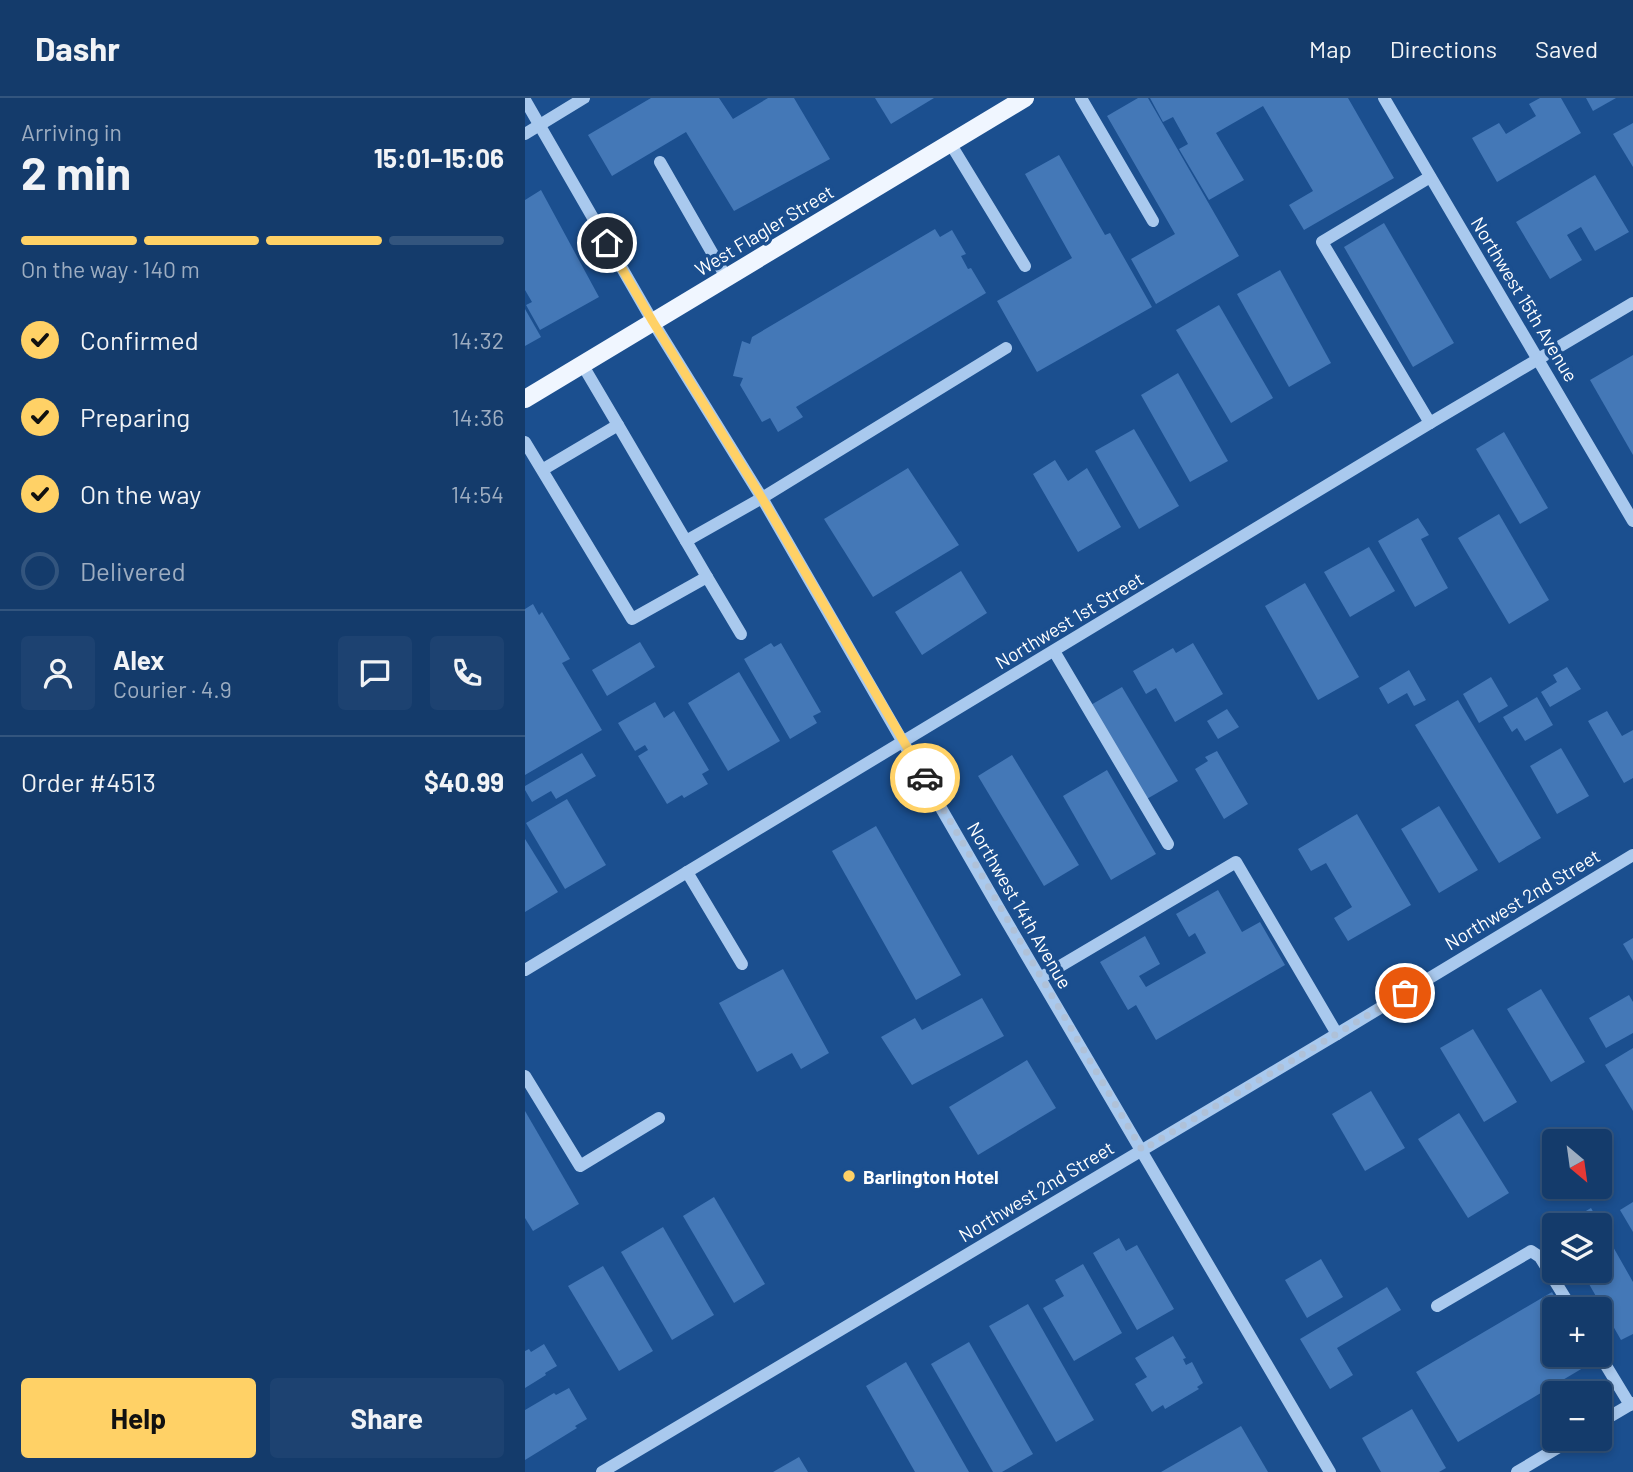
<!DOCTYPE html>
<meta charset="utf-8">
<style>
:root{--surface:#143b6b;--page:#1d4271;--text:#f1f3f6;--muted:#9dadc1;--line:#33557e;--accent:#ffd166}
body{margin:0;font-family:Barlow,sans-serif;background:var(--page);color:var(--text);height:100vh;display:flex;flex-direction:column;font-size:26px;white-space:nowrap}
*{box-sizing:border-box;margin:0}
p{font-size:23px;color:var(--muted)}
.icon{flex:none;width:38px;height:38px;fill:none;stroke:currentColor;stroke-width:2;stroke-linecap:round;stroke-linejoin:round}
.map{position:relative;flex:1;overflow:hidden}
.drawer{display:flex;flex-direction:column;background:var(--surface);width:525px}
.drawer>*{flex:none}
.needle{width:46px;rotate:151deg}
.tools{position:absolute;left:1017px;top:1031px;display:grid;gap:14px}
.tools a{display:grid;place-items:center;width:70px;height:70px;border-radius:7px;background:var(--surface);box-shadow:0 4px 10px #0003,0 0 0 2px var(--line);font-size:35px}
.pin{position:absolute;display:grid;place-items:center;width:60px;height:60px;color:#fff;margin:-30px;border:4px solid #fff;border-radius:50%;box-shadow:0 2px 7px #0007}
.courier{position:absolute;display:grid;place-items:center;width:70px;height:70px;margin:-35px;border:5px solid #ffd166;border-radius:50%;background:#fff;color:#222;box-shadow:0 2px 9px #0007}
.summary em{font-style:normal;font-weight:700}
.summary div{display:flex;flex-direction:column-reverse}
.summary{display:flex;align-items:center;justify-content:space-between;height:119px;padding:0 21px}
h1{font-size:46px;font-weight:700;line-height:52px}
.bar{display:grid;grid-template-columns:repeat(4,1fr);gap:10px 7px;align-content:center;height:84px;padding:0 21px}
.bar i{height:9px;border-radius:5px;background:var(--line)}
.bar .on{background:var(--accent)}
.bar p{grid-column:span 4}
.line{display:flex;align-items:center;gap:18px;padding:0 21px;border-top:2px solid var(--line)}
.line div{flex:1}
.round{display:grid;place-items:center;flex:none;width:74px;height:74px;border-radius:7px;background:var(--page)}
ol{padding:0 21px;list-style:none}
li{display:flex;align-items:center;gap:21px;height:77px}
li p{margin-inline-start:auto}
li .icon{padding:7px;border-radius:50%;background:var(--accent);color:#111;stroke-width:4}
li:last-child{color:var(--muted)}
li i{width:38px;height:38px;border:4px solid var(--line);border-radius:50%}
.action{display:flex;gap:14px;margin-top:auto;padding:14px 21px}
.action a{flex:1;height:80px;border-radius:7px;background:var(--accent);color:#111;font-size:28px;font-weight:700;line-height:80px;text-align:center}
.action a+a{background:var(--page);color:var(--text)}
header{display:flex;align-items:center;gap:42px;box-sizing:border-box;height:98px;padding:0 35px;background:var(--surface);border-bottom:2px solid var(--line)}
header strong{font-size:33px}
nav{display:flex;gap:38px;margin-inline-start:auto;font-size:24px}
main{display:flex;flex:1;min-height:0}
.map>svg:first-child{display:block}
.building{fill:#4478b7}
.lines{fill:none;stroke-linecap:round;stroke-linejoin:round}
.minor{stroke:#a9c9ee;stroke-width:12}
.major{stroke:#f0f6ff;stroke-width:18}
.done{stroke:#afc1d8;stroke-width:7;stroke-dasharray:0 12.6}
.route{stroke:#ffd166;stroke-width:9}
.poi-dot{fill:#ffd166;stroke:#1b4f8f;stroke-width:2.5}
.labels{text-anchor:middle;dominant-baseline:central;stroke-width:7;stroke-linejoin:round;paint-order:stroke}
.street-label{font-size:19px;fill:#fff;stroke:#1b4f8f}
.poi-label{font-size:19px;font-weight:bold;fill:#fff;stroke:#1b4f8f;text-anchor:start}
</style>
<header>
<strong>Dashr</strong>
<nav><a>Map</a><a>Directions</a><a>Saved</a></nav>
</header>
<main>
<section class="drawer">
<div class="summary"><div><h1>2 min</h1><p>Arriving in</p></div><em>15:01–15:06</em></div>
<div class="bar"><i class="on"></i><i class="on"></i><i class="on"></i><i></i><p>On the way · 140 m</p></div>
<ol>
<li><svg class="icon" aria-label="check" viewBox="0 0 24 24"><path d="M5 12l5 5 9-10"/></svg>Confirmed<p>14:32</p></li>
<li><svg class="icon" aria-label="check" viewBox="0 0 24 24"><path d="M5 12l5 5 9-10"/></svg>Preparing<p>14:36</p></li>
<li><svg class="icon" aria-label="check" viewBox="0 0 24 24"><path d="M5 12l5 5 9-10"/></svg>On the way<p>14:54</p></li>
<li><i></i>Delivered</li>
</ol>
<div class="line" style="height:126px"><a class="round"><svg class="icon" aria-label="person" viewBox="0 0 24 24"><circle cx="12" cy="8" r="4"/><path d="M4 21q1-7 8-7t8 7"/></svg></a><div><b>Alex</b><p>Courier · 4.9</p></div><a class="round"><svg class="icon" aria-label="chat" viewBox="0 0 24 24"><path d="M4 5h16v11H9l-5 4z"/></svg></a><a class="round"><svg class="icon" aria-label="phone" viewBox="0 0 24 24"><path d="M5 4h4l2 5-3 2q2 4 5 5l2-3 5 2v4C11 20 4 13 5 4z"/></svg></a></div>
<div class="line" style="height:91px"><div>Order #4513</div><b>$40.99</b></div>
<div class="action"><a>Help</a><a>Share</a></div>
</section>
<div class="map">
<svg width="1108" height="1374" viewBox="0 0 1108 1374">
<rect width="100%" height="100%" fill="#1b4f8f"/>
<g class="building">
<path d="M126 0H194L208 21 243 0H269L305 61 209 113 161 34 87 78 63 37Z"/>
<path d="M350 0H409L366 26Z"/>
<path d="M613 0H623L714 158 631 206 606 161 650 136 582 18Z"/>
<path d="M625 0H823L869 80 779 132 764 107 788 93 738 8 691 35 719 82 684 102 654 51 663 46 648 19 638 24Z"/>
<path d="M1015 0H1036L1056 35 972 84 947 40 974 25 981 36 1011 18 1004 6Z"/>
<path d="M1061 0H1091L1068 13Z"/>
<path d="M1108 25V69L1088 36Z"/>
<path d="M534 57 580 137 585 135 627 209 512 274 472 203 547 160 500 76Z"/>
<path d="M1070 77 1104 134 1070 153 1056 129 1042 137 1057 162 1025 181 991 124Z"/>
<path d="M16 92 74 199 15 232 1 207 7 204 0 192V102Z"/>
<path d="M859 125 929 245 888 269 819 149Z"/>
<path d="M410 131 415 139 427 132 441 156 436 158 443 171 446 170 461 195 271 309 278 319 253 334 245 320 237 324 215 287 218 280 208 278 217 243 225 246 227 239Z"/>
<path d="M755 172 806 265 764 289 712 196Z"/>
<path d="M694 207 748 300 706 325 651 232Z"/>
<path d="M0 211 16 239 0 248Z"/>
<path d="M1108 257V357L1065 282Z"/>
<path d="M653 275 703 363 665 384 616 297Z"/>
<path d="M609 331 654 408 614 431 570 353Z"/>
<path d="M979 334 1023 410 995 426 951 351Z"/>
<path d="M530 362 543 383 562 370 596 429 553 454 508 376Z"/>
<path d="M383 370 434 447 348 499 299 421Z"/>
<path d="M974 416 1024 502 984 526 933 440Z"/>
<path d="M893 420 904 437 896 441 923 490 890 509 853 443Z"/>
<path d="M844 449 870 493 825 519 799 474Z"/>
<path d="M436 473 462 515 397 557 370 514Z"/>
<path d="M780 485 834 579 793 602 740 508Z"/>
<path d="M8 506 14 517 17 514 45 561 37 565 77 632 0 677V511Z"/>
<path d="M115 544 130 569 82 598 67 572Z"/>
<path d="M246 545 249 549 256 545 296 614 288 618 292 625 265 641 219 561Z"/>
<path d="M668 545 698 596 650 624 631 590 621 596 608 573 648 550 651 555Z"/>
<path d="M1042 569 1056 591 1025 609 1016 594 1032 584 1028 577Z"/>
<path d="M884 572 901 602 889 608 882 595 863 606 854 590Z"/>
<path d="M214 574 255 643 203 673 163 605Z"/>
<path d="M966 579 983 608 954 625 938 596Z"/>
<path d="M597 589 653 683 620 702 564 608Z"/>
<path d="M1012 599 1028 627 1000 643 992 630 987 634 978 619Z"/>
<path d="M933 602 1016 740 974 765 890 627Z"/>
<path d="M130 604 139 620 149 613 184 672 177 676 183 686 159 700 157 697 142 706 113 658 123 652 120 647 110 653 93 625Z"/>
<path d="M702 611 714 629 693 641 682 623Z"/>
<path d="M1082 613 1097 638 1108 632V680L1099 685 1063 623Z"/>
<path d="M1036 650 1064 698 1032 716 1005 668Z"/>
<path d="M692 653 723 706 699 721 670 671 683 663 680 659Z"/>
<path d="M57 655 71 678 31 701 26 693 7 704 0 692V688Z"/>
<path d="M487 657 554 767 519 788 453 678Z"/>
<path d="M582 672 631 756 586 782 538 698Z"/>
<path d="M42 701 81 767 40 791 1 725Z"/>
<path d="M914 708 953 772 914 795 876 731Z"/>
<path d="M832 716 886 807 823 843 809 820 827 809 801 765 786 773 773 751Z"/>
<path d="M351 728 436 877 391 902 307 753Z"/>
<path d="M0 741 33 794 0 814Z"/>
<path d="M693 792 717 834 735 824 760 867 631 942 611 907 603 912 575 864 620 838 635 866 614 878 621 889 681 855 670 835 664 839 651 816Z"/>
<path d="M1108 840V863L1098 846Z"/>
<path d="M258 871 304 955 276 971 267 955 232 974 194 905Z"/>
<path d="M1016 891 1060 964 1026 984 982 911Z"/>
<path d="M1104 897 1108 904V935L1081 950 1064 920Z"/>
<path d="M457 900 479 938 387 987 356 939 390 920 397 932Z"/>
<path d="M948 931 992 1004 959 1024 915 950Z"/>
<path d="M1108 950V1013L1080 967Z"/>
<path d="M502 962 531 1010 453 1057 424 1009Z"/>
<path d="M846 993 880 1050 840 1073 807 1016Z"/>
<path d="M0 1013 54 1106 8 1133 0 1120Z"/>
<path d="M934 1015 984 1095 943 1120 893 1041Z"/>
<path d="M189 1099 240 1186 209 1205 158 1118Z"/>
<path d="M1108 1104V1134L1095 1112Z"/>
<path d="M1066 1110 1108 1184V1236L1096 1242 1056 1172H1074V1127H1037Z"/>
<path d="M138 1129 189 1217 147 1242 96 1154Z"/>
<path d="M594 1140 601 1153 612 1147 649 1211 612 1232 568 1155Z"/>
<path d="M796 1161 818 1199 782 1220 760 1182Z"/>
<path d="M558 1166 597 1235 549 1263 518 1210 539 1198 530 1182Z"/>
<path d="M78 1168 128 1253 94 1273 43 1188Z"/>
<path d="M862 1189 876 1212 812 1250 828 1277 805 1291 775 1241Z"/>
<path d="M1027 1194 1037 1211H1029V1256H1064L1068 1264 933 1344 891 1274Z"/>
<path d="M503 1206 569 1322 531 1344 464 1228Z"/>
<path d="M648 1238 661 1260 658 1261 661 1267 667 1264 678 1285 672 1289 674 1291 640 1311 638 1307 627 1314 610 1286 622 1279 610 1260Z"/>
<path d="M444 1244 508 1356 477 1374H468L406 1266Z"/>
<path d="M19 1246 32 1268 20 1275 21 1277 0 1290V1253L4 1251 6 1254Z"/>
<path d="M381 1264 444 1374H390L341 1288Z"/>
<path d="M44 1290 62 1321 50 1328 52 1330 0 1362V1312L29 1295 31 1297Z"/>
<path d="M887 1311 921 1370 914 1374H856L837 1340Z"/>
<path d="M716 1328 743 1374H636Z"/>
<path d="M274 1359 283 1374H248Z"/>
</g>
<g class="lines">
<g class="minor">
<path d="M556 0 628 123"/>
<path d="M859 0 1108 423"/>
<path d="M0 2 128 224 237 400 476 814 805 1374"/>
<path d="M0 36 59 0"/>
<path d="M425 45 500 168"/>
<path d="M135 64 201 179"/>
<path d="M57 266 93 327"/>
<path d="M905 325 797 144 905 79"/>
<path d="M0 344 107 521 182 479 93 327 17 372"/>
<path d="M161 443 237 400 481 250"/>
<path d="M182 479 216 536"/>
<path d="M529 553 643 746"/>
<path d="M162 774 217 866"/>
<path d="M0 872 905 325 1108 205"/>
<path d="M515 880 711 764 812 936"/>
<path d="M0 978 55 1068 134 1020"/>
<path d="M912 1208 1006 1153 1015 1159 1047 1211"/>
<path d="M1074 1256 1105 1307"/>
<path d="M1074 1325 1108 1305"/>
<path d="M77 1374 812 936 1108 757"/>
<path d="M992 1374 1049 1340"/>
</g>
<path class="major" d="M0 301 500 0"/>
</g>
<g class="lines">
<path class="done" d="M400 680 617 1052 880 895"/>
<path class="route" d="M82 145 128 224 237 400 400 680"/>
</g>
<circle class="poi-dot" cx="324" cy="1078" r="7"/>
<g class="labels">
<g class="street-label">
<text transform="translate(239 132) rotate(-31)">West Flagler Street</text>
<text transform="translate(1000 201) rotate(59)">Northwest 15th Avenue</text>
<text transform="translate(544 522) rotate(-31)">Northwest 1st Street</text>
<text transform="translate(997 801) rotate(-31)">Northwest 2nd Street</text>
<text transform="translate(495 807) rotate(60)">Northwest 14th Avenue</text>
<text transform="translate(511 1093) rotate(-31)">Northwest 2nd Street</text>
</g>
<g class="poi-label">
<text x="338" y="1078">Barlington Hotel</text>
</g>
</g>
</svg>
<div class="tools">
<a><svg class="needle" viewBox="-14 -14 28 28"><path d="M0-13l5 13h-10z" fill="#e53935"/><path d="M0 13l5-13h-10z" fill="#9dadc1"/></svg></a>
<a><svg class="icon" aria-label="layers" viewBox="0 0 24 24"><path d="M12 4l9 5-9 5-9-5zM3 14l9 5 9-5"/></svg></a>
<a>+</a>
<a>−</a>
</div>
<div class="pin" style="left:880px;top:895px;background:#ea580c"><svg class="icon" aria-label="bag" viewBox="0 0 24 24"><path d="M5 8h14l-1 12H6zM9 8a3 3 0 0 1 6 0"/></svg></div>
<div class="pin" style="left:82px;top:145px;background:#1f2937"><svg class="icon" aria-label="home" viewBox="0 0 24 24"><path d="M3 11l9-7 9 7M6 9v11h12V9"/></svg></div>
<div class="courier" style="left:400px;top:680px"><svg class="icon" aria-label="car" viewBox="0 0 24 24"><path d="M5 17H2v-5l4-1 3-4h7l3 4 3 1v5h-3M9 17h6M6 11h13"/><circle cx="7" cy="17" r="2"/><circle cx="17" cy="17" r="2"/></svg></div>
</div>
</main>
